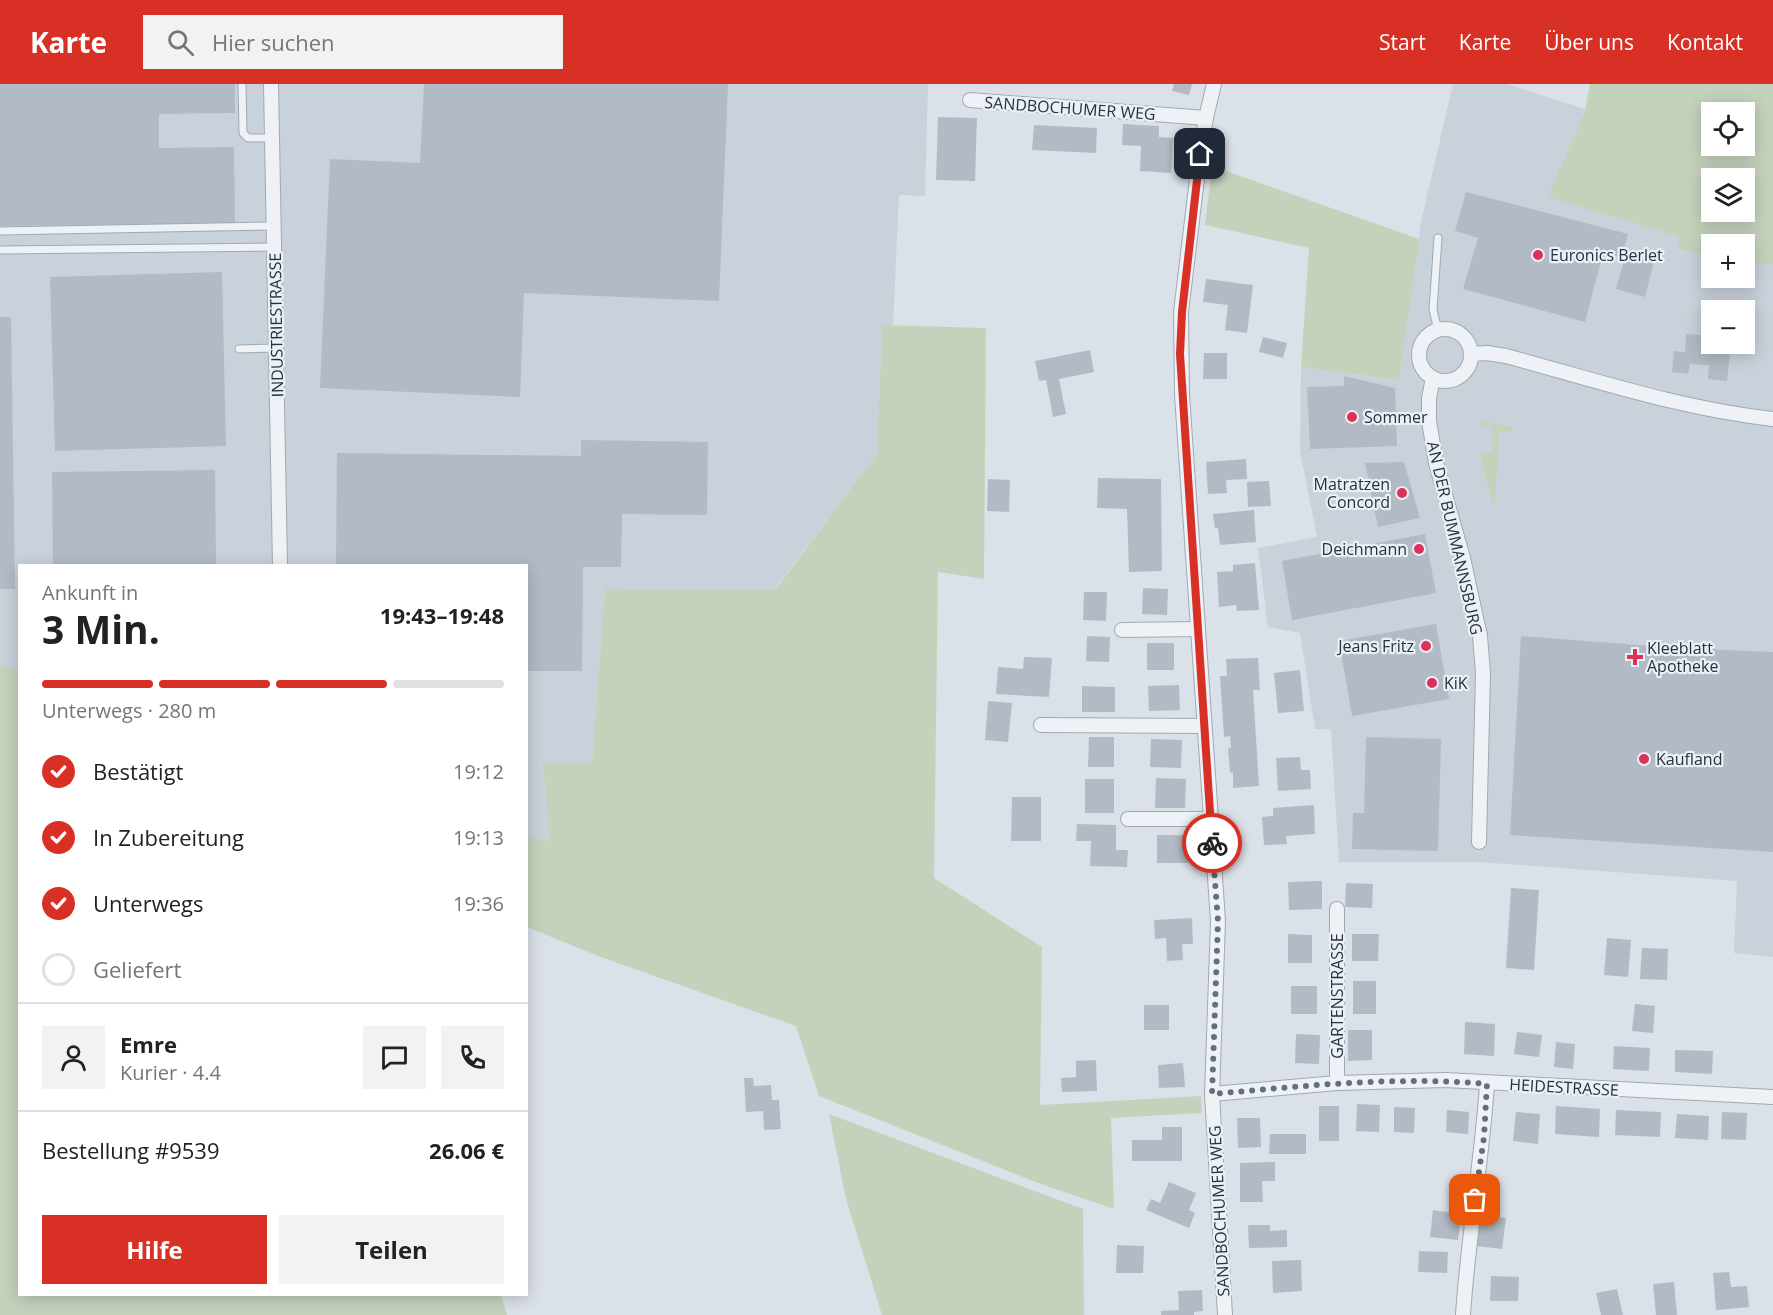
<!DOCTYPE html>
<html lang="de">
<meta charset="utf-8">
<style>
:root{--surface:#fff;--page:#f2f2f2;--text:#222;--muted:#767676;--line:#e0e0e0;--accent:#d93025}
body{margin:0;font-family:"Open Sans",sans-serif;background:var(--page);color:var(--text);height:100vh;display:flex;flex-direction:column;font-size:22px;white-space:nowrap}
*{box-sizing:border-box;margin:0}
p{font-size:20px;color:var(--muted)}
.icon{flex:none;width:33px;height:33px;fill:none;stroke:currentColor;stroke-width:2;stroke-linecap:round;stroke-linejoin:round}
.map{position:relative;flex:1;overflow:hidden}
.sheet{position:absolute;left:18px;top:480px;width:510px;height:732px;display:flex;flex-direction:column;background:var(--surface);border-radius:0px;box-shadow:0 3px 15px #0003}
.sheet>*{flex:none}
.fabs{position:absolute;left:1701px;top:18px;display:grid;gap:12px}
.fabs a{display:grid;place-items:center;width:54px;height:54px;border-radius:0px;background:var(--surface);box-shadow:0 3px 15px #0003;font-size:30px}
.pin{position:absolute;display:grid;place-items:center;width:51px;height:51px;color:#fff;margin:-26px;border-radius:12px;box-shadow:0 3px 9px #0006}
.courier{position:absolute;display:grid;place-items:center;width:60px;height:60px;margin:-30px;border:4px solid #d93025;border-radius:50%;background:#fff;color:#222;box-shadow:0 2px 8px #0007}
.head em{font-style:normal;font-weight:700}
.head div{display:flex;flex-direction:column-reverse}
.head{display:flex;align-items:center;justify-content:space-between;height:102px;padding:0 24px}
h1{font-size:39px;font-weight:700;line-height:45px}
.bar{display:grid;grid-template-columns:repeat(4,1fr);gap:9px 6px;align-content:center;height:72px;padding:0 24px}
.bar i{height:8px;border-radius:4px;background:var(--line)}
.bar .on{background:var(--accent)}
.bar p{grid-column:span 4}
.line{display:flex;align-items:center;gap:15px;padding:0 24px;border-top:2px solid var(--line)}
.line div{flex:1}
.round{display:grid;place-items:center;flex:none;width:63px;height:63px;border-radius:0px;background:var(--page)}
ol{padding:0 24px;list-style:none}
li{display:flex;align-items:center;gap:18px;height:66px}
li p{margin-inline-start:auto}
li .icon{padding:6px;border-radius:50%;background:var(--accent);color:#fff;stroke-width:4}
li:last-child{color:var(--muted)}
li i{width:33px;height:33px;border:3px solid var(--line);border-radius:50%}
.primary-button{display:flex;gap:12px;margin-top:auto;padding:12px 24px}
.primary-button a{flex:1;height:69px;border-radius:0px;background:var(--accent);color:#fff;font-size:24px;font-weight:700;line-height:69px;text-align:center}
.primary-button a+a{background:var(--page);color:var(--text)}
header{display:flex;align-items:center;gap:36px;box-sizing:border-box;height:84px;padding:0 30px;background:var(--accent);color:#fff}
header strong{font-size:28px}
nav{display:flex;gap:33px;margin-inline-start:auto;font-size:21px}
.search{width:420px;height:54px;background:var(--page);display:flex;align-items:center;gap:15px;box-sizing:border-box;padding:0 21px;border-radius:0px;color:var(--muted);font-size:22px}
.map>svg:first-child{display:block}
.built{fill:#c9d1da;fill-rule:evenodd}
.green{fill:#c4d2bc;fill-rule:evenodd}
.building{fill:#b2bbc5}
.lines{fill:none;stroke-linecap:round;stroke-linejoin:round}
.service-casing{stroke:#a0a9b2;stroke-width:9}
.minor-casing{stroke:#a0a9b2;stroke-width:16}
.service{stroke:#eef2f6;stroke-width:7}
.minor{stroke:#eef2f6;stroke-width:14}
.done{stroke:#646f7a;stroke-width:6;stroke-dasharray:0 10.8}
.route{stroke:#d93025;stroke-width:8}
.poi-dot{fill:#dc315c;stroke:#ebf0f5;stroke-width:2}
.labels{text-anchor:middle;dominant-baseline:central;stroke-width:4.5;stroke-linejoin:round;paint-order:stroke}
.street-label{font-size:16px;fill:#24313f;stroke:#ebf0f5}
.poi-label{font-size:16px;fill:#24313f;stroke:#ebf0f5;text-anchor:start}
</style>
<header>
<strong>Karte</strong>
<div class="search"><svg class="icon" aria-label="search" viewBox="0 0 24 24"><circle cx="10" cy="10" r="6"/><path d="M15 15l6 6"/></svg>Hier suchen</div>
<nav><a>Start</a><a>Karte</a><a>Über uns</a><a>Kontakt</a></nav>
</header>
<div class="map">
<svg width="1773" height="1231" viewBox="0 0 1773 1231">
<rect width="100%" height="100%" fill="#dbe1e8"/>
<g class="built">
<path d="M0 0H928L925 112 899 111 893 243 882 241 877 369 774 506 605 505 592 680 550 757 527 752 526 482H20L19 587 0 580Z"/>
<path d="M1453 0H1507L1585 25 1549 113 1679 153V166L1711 171 1712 194H1744L1745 177 1773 181V873L1734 869 1737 797 1478 778H1339L1331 645H1315L1300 549 1268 543 1258 464 1317 453 1300 367 1301 283 1399 296 1421 138ZM1712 226H1744V260H1712Z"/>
</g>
<g class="green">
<path d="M1590 0H1773V181L1745 177 1744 160H1712L1711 171 1679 166V153L1548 113 1585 26ZM1712 28H1744V62H1712ZM1712 94H1744V128H1712Z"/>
<path d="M1212 82 1419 155 1399 296 1301 283 1309 164 1205 141Z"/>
<path d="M882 241 986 244 984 495 938 488 934 794 1042 863 1040 1021 1201 1012 1202 1029 1111 1034 1114 1125 1038 1099 819 1012 796 942 598 872 527 843V752L550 757 543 679H592L605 505 775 506 877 369Z"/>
<path d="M1483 337 1513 344 1512 348 1499 347 1495 421 1493 420 1479 368 1492 369 1493 342 1480 341Z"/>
<path d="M0 580 20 587V1210H501L507 1231H0Z"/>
<path d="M829 1030 1083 1125 1084 1231H882L846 1115Z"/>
</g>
<g class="building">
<path d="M0 0H235V29L159 30V64L234 63 235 139 0 142Z"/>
<path d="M424 0H728L719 217 524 209 520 313 320 304 330 75 420 79Z"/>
<path d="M1174 0H1192L1189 11 1172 7Z"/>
<path d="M938 33 977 34 975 97 936 96Z"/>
<path d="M1123 40 1159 42V53L1173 54 1171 89 1140 87 1141 62 1122 61Z"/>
<path d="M1034 41 1097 44 1096 69 1032 66Z"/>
<path d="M1466 108 1628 150 1622 173 1603 169 1585 238 1463 205 1478 154 1455 147Z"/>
<path d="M1626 170 1654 178 1645 213 1616 205Z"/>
<path d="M222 188 226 362 55 367 50 193Z"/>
<path d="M1206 195 1253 201 1247 249 1225 246 1228 221 1203 218Z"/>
<path d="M0 233H11L15 505H0Z"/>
<path d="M1686 250 1712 252V260H1731L1727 297 1708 295 1709 281 1690 280 1688 290 1672 288 1674 267 1685 268Z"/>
<path d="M1263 253 1287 259 1283 274 1259 268Z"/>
<path d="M1090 266 1094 288 1059 295 1066 330 1053 333 1046 296 1039 297 1035 277Z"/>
<path d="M1204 269H1227V295H1203Z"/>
<path d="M1344 292 1395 304 1397 362 1310 365 1307 303 1344 302Z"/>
<path d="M581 356 708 358 707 431 622 430 621 483H583L582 587H526V482H336L337 369 581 372Z"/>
<path d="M1246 375 1247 395 1226 396 1227 409 1208 410 1206 378Z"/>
<path d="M1404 378 1420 434 1378 443 1365 379Z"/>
<path d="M215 386 216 482H53L52 388Z"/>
<path d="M1098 394 1161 395 1162 487 1129 488 1127 425 1097 424Z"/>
<path d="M988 395 1010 396 1009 428 987 427Z"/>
<path d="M1269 397 1271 422 1248 423 1247 398Z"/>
<path d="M1254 426 1256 458 1220 461 1218 444H1215L1213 430Z"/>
<path d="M1425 450 1436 509 1292 536 1282 477Z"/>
<path d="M1255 479 1259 526 1237 527 1236 521 1219 523 1217 488 1233 487V481Z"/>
<path d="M1143 504 1168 505 1167 531 1142 530Z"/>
<path d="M1084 508H1107L1106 537 1083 536Z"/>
<path d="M1436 540 1449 615 1352 632 1339 557Z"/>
<path d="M1087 552 1110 553 1109 578 1086 577Z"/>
<path d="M1521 552 1678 564 1773 568V768L1510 751Z"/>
<rect x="1147" y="559" width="27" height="27"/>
<path d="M1024 573 1052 574 1049 613 996 610 998 583 1023 585Z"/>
<path d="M1258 574 1260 606H1253L1259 702 1233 704V688L1230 689 1228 664H1231L1230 652 1224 653 1220 592H1227L1226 575Z"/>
<path d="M1300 586 1304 627 1278 629 1274 589Z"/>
<path d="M1179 601 1180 626 1149 627 1148 602Z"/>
<path d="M1082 602 1115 603V628H1082Z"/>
<path d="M988 617 1012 619 1008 658 985 656Z"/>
<path d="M1089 653H1114V683H1088Z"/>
<path d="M1366 653 1441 655 1438 767 1352 765 1353 729H1364Z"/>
<path d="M1151 655 1182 656 1181 684 1150 683Z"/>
<path d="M1300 673 1301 686H1310L1311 705 1278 707 1276 674Z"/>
<path d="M1156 694 1186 695 1185 724H1155Z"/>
<rect x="1085" y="695" width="29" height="34"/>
<path d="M1012 713H1041V757H1011Z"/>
<path d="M1314 721 1315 750 1286 752 1287 760 1264 761 1262 733 1273 732V724Z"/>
<path d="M1077 740 1116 741V766H1128L1127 783 1090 782 1091 757H1076Z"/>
<rect x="1157" y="751" width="31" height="28"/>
<path d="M1322 797V825L1289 826 1288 798Z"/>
<path d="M1346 799 1373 800 1372 824 1345 823Z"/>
<path d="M1511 804 1539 806 1534 886 1506 884Z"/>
<path d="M1192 834 1193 860H1182L1183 876 1167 877 1166 854 1155 855 1154 836Z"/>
<path d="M1288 850 1312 851V879H1288Z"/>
<path d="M1352 850H1379L1378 877H1352Z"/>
<path d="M1607 854 1631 856 1628 893 1604 891Z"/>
<path d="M1642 864 1668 865 1667 896 1640 895Z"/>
<rect x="1353" y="897" width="23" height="33"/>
<rect x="1291" y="902" width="26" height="28"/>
<path d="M1635 920 1655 922 1653 949 1632 947Z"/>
<rect x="1144" y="921" width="25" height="25"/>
<path d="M1465 938 1495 940 1494 972 1464 970Z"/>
<path d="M1348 946H1372V976L1348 977Z"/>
<path d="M1517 948 1542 951 1539 973 1514 970Z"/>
<path d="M1296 950 1320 951 1319 980 1295 979Z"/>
<path d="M1556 958 1575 960 1573 985 1554 983Z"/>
<path d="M1614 962 1650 964 1649 987 1613 985Z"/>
<path d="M1675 966 1713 967 1712 990 1675 988Z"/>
<path d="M1096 976 1097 1007 1062 1008 1061 994 1076 993V977Z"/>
<path d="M1183 979 1185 1003 1159 1004 1158 981Z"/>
<path d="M744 994H753L754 1002 771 1001 772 1016H779L781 1045 764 1046 763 1027 746 1028Z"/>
<path d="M1357 1020 1380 1021 1379 1048 1356 1047Z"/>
<rect x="1319" y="1022" width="20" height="35"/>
<path d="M1556 1022 1600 1025 1599 1053 1555 1050Z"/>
<path d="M1394 1023 1415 1024 1414 1049 1394 1048Z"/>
<path d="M1447 1026 1469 1028 1468 1050 1446 1048Z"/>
<path d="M1616 1026 1661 1028 1660 1053 1615 1051Z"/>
<path d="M1516 1028 1540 1030 1538 1060 1513 1057Z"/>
<path d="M1722 1028 1747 1029 1746 1056 1721 1055Z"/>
<path d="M1677 1030 1709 1032 1708 1056 1675 1054Z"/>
<path d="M1237 1034H1260L1261 1063 1238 1064Z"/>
<path d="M1162 1043H1182V1077H1132V1056H1162Z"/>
<path d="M1270 1050H1306V1070H1269Z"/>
<path d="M1275 1078V1097H1262L1263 1118H1240V1079Z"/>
<path d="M1169 1098 1196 1109 1189 1126 1195 1129 1189 1144 1146 1126 1151 1115 1160 1119Z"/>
<path d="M1433 1126 1461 1130 1458 1156 1430 1153Z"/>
<path d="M1481 1131 1506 1134 1502 1165 1477 1162Z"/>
<path d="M1248 1141H1270V1147L1287 1146V1163L1249 1164Z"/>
<path d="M1117 1161 1144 1162 1143 1189H1116Z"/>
<path d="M1419 1167 1448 1168 1447 1189 1418 1188Z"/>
<path d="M1301 1176 1302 1207 1273 1209 1272 1177Z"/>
<path d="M1729 1188 1731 1203 1747 1202 1749 1223 1716 1226 1713 1189Z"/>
<path d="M1491 1192 1519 1193 1518 1217H1490Z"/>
<path d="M1674 1198 1677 1231H1656L1653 1200Z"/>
<path d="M1617 1205 1623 1231H1601L1596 1209Z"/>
<path d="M1202 1206 1203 1227 1194 1228V1231H1161V1227L1179 1226 1178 1207Z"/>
</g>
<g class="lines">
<g class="service-casing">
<g id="service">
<path d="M242 0 243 49 248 54H272"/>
<path d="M0 147 273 142"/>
<path d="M0 166 275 163"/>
<path d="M1438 246 1433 226 1438 154"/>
<path d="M239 265 277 264"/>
</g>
</g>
<g class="minor-casing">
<g id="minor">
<path d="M271 0 280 482"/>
<path d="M1214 0 1206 34 1200 70 1181 228 1182 311 1218 837 1212 1010 1225 1231"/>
<path d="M970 16 1206 34"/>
<circle cx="1445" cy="271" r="26"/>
<path d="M1471 270 1487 269 1506 272C1595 296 1681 325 1773 335"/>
<path d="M1433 294 1429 314V337L1436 379 1463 474 1480 552 1483 589 1479 758"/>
<path d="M1122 546 1198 545"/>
<path d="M1041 641 1204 642"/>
<path d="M1128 735H1210"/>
<path d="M1337 999V825"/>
<path d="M1212 1010 1337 999 1445 996 1773 1013"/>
<path d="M1463 1231C1468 1153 1482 1077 1487 1000"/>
</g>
</g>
<use href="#service" class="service"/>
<use href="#minor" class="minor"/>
</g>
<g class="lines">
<path class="done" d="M1212 759 1218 837 1212 1010C1304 1002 1395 992 1487 1000L1484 1053 1475 1116"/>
<path class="route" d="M1200 70 1182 228 1180 270 1212 759"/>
</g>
<g class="poi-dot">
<circle cx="1538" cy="171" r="6"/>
<circle cx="1352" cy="333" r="6"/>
<circle cx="1402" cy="409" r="6"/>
<circle cx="1419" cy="465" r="6"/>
<circle cx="1426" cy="562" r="6"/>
<path d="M1632 564h6v6h6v6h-6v6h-6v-6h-6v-6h6z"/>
<circle cx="1432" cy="599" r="6"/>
<circle cx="1644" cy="675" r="6"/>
</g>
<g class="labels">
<g class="street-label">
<text transform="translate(1070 24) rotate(4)">SANDBOCHUMER WEG</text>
<text transform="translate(276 241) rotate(-91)">INDUSTRIESTRASSE</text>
<text transform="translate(1455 454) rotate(77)">AN DER BUMMANNSBURG</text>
<text transform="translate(1337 912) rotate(-90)">GARTENSTRASSE</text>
<text transform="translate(1564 1003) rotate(3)">HEIDESTRASSE</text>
<text transform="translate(1219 1127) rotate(-93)">SANDBOCHUMER WEG</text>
</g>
<g class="poi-label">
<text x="1550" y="171">Euronics Berlet</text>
<text x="1364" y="333">Sommer</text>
<text x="1390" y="400" text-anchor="end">Matratzen<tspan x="1390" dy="18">Concord</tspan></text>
<text x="1407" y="465" text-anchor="end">Deichmann</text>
<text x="1414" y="562" text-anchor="end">Jeans Fritz</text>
<text x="1647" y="564">Kleeblatt<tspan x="1647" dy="18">Apotheke</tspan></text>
<text x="1444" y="599">KiK</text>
<text x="1656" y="675">Kaufland</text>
</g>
</g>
</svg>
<div class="fabs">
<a><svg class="icon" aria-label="locate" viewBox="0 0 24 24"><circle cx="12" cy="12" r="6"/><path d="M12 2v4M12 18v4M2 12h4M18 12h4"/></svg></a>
<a><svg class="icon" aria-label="layers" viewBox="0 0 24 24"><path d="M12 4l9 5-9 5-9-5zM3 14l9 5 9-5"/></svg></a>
<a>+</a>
<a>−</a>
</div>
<div class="pin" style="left:1475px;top:1116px;background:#ea580c"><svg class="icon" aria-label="bag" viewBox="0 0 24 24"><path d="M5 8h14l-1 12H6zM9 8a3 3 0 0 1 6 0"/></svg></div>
<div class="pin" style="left:1200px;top:70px;background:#1f2937"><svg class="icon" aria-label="home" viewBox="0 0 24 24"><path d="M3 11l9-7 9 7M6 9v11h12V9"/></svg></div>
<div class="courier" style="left:1212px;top:759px"><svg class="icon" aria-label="bike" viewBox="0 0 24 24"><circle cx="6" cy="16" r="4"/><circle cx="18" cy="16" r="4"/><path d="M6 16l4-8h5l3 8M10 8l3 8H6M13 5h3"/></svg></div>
<section class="sheet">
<div class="head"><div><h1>3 Min.</h1><p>Ankunft in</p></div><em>19:43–19:48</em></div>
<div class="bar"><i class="on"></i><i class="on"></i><i class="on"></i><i></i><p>Unterwegs · 280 m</p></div>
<ol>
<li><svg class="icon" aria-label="check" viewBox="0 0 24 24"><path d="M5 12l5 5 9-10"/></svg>Bestätigt<p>19:12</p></li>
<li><svg class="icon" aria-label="check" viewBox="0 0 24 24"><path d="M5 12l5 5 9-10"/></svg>In Zubereitung<p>19:13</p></li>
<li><svg class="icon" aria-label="check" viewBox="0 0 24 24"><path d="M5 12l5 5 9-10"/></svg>Unterwegs<p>19:36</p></li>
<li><i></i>Geliefert</li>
</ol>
<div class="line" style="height:108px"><a class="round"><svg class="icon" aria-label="person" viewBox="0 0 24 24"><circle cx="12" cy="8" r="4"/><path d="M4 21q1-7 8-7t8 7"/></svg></a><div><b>Emre</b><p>Kurier · 4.4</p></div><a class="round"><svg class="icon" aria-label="chat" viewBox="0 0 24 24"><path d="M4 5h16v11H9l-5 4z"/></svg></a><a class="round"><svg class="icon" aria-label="phone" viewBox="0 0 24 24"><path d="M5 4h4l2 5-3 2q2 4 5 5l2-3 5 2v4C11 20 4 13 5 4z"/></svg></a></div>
<div class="line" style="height:78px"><div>Bestellung #9539</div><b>26.06 €</b></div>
<div class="primary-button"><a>Hilfe</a><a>Teilen</a></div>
</section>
</div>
